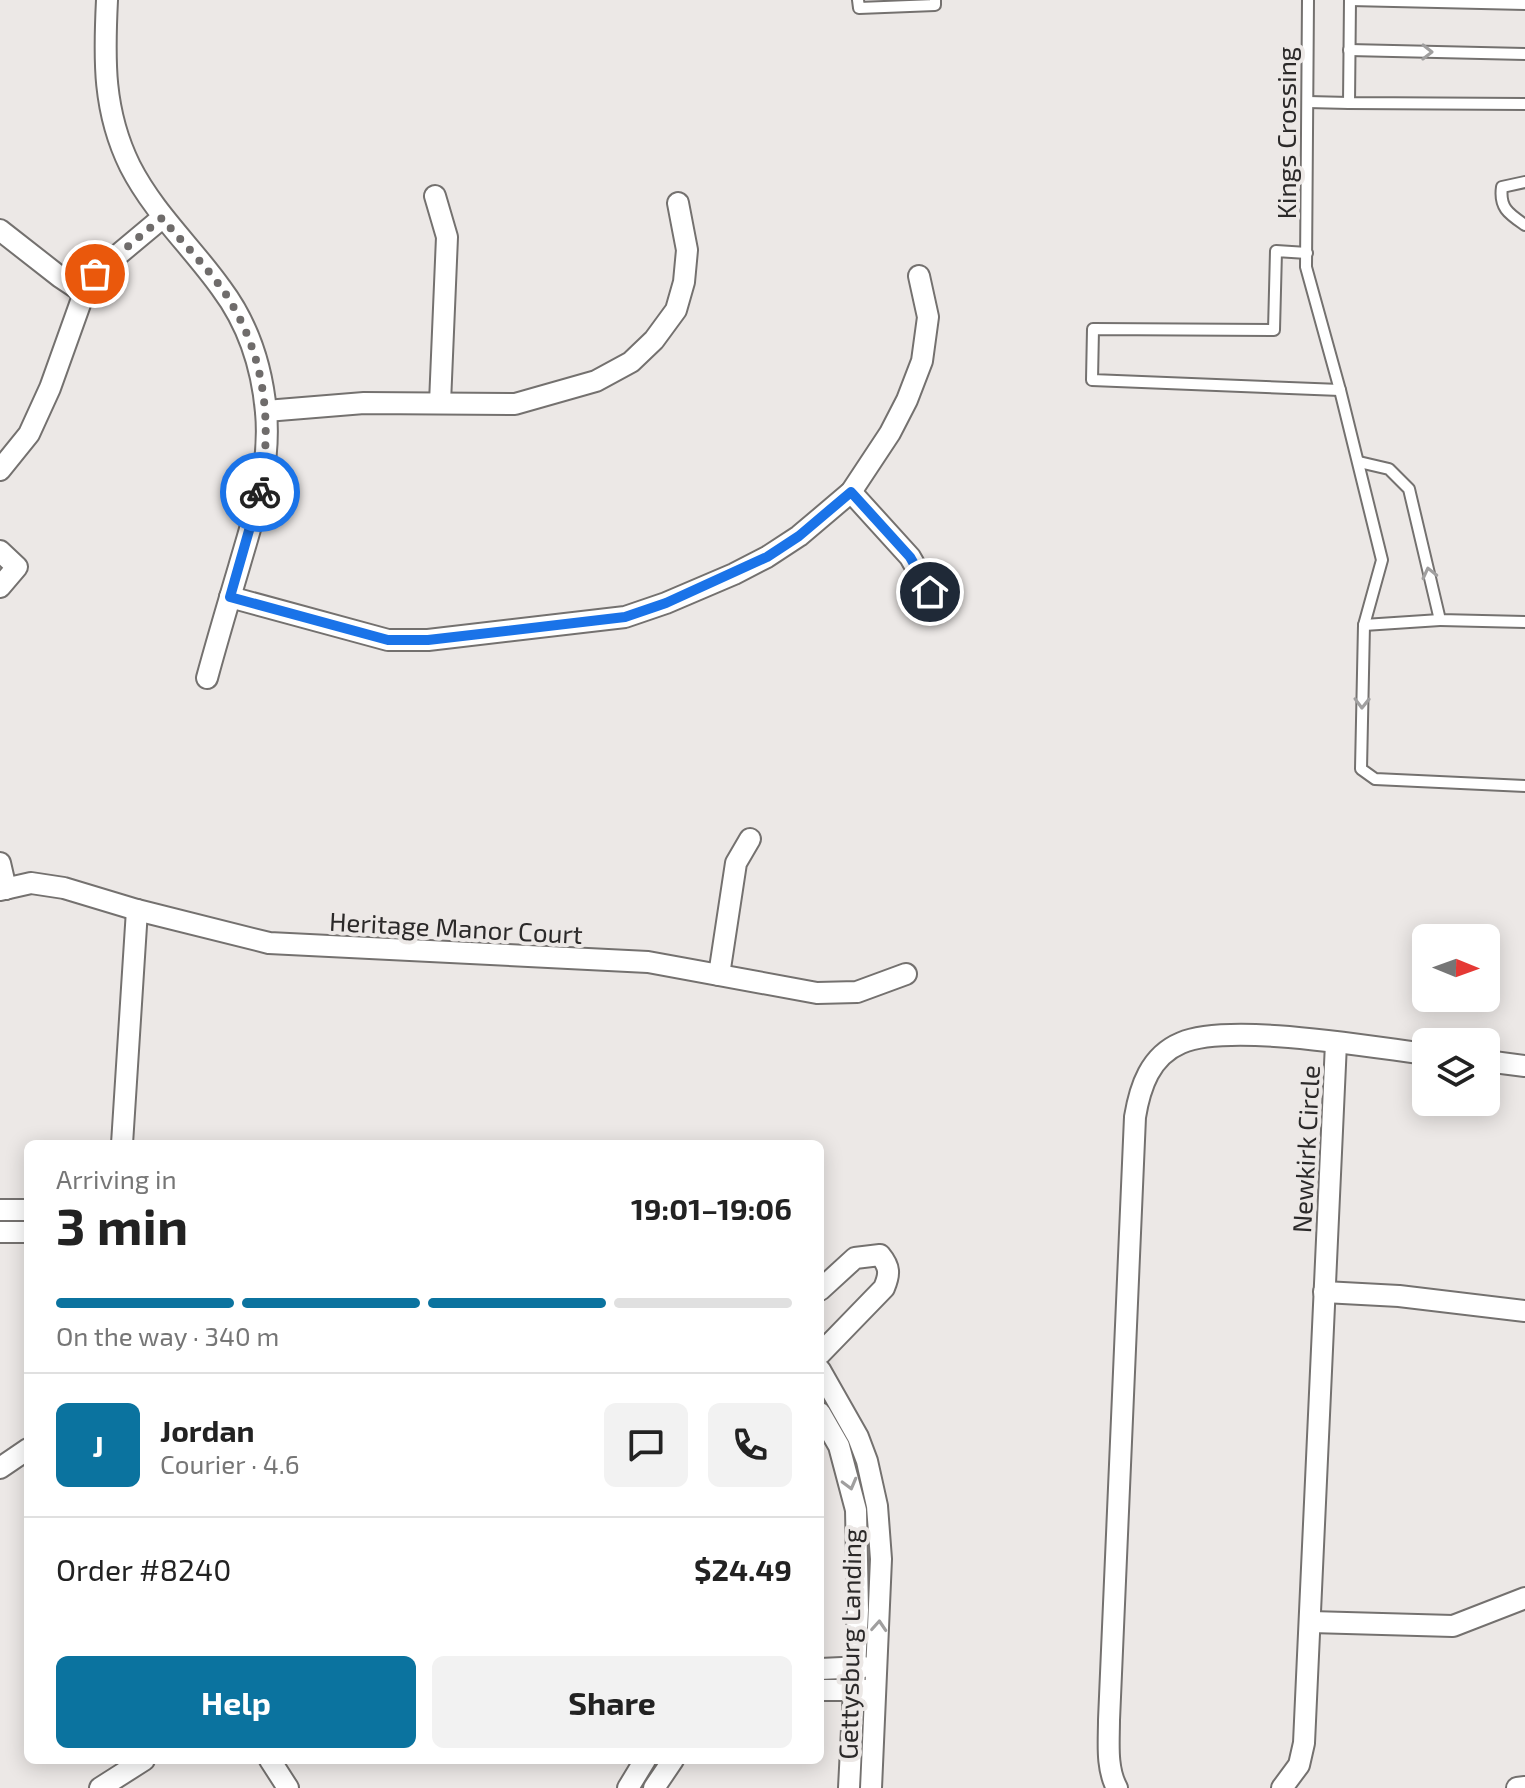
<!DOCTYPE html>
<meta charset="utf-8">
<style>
:root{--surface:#fff;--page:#f2f2f2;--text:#222;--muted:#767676;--line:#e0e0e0;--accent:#0b739f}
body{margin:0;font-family:"Exo 2",sans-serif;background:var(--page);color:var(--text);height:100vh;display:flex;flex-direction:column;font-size:30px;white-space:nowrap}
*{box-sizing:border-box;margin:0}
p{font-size:26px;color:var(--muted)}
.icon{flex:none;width:44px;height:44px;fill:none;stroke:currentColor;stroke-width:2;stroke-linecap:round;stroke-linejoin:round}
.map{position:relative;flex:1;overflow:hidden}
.sheet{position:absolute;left:24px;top:1140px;width:800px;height:624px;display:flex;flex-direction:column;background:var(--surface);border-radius:12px;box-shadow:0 4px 20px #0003}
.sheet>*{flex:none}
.needle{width:52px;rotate:91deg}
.fabs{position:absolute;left:1412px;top:924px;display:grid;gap:16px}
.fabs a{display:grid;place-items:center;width:88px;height:88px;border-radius:12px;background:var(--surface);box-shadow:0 4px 20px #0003;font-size:40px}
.pin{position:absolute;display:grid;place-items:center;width:68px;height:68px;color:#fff;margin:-34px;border:4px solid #fff;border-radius:50%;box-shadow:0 2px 8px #0007}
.courier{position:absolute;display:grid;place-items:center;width:80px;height:80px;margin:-40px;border:6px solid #1a73e8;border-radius:50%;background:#fff;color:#222;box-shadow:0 2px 10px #0007}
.summary em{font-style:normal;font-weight:700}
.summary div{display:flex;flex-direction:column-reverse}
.summary{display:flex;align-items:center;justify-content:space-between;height:136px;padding:0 32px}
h1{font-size:52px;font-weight:700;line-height:60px}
.bar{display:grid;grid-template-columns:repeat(4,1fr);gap:12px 8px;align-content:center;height:96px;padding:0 32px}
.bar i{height:10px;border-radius:6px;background:var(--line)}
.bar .current{background:var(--accent)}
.bar p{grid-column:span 4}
.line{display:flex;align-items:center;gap:20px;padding:0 32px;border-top:2px solid var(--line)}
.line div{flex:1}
.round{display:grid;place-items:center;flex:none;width:84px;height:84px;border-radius:12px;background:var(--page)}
.primary-button{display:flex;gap:16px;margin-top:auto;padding:16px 32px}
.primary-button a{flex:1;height:92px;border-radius:12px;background:var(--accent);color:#fff;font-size:32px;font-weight:700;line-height:92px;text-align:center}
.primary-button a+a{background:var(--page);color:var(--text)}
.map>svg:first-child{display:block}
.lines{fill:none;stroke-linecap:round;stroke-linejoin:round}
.service-casing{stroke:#74716f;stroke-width:14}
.minor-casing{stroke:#74716f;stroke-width:24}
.service{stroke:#fff;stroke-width:10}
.minor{stroke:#fff;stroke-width:20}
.oneway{stroke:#a09f9f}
.done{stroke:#6f6c6b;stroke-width:8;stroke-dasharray:0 14.4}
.route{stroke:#1a73e8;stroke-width:10}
.labels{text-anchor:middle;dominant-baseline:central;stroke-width:8;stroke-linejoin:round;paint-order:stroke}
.street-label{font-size:26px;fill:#2b2929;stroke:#ece8e6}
</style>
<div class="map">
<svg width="1525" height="1788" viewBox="0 0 1525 1788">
<rect width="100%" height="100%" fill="#ece8e6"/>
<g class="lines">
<g class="service-casing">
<g id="service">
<path d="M858 0 859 8 935 5V0"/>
<path d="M1308 0 1306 267 1340 390 1382 560 1364 625 1361 769 1375 779 1525 786"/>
<path d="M1350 0 1349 103 1525 104"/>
<path d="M1350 0 1525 4"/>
<path d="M1349 50 1525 54"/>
<path d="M1308 102 1349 103"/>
<path d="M1525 182 1502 187C1499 208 1509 214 1525 225"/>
<path d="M1307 253 1276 251 1274 330 1093 329 1092 380 1340 390"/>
<path d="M1359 462 1389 469 1409 489 1440 620 1525 622"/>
<path d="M1364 625 1440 620"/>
</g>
</g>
<g class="minor-casing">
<g id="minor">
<path d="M107 0C104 60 103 111 130 166 154 213 191 246 221 288 248 324 262 367 266 412 271 467 254 515 239 567 228 604 217 641 207 678"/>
<path d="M435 196 447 237 440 403"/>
<path d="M0 230 60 277 84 293"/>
<path d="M266 411 364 403 515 404 596 381 631 362 654 340 676 310 684 282 687 250 678 203"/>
<path d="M0 470 29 434 50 388 84 293 95 274 162 218"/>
<path d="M851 492 910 557 930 592"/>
<path d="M0 551 17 567 0 587"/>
<path d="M230 597 388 640H428L625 617 666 603 734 574 767 557 799 536 851 492 890 433 907 400 922 361 928 317 919 276"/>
<path d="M0 863 6 889"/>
<path d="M0 890 31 883 64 888 137 910 269 943 648 962 817 993 857 992 906 974"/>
<path d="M719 975 736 863 750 839"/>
<path d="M1486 1061 1525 1066"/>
<path d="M122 1144 137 910"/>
<path d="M0 1210H28"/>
<path d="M0 1232H28"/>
<path d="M820 1290 855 1258 880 1255C890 1267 890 1274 884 1288L820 1354"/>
<path d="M1324 1292 1399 1296 1525 1311"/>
<path d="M820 1370 858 1437 867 1461 877 1506 881 1559 871 1788"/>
<path d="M820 1413 839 1446 856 1510 858 1610 849 1788"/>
<path d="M0 1468 28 1449"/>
<path d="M1311 1622 1453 1626 1525 1598"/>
<path d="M820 1669 864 1667"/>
<path d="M820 1690H868"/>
<path d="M270 1760 288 1788"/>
<path d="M100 1788 144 1760"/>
<path d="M628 1788 645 1760"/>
<path d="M654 1788 673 1760"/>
<path d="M1117 1788C1106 1768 1109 1742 1109 1720L1135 1117C1140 1087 1150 1056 1181 1043 1229 1022 1370 1047 1426 1054"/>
<path d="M1282 1788 1299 1765 1304 1743 1336 1043"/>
<path d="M1517 1788 1525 1787"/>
</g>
</g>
<use href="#service" class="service"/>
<use href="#minor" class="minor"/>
</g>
<defs><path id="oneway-chevron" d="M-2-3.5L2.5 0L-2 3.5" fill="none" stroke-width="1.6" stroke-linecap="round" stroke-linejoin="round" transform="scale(2)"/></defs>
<g class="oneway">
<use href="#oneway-chevron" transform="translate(1427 52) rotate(1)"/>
<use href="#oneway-chevron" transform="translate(1429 573) rotate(-103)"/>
<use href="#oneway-chevron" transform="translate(1362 703) rotate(91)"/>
<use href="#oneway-chevron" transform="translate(850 1484) rotate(75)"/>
<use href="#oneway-chevron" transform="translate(879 1626) rotate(-86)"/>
</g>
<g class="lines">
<path class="done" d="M95 274 162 218C182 242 205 265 223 290 265 352 273 420 260 492"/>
<path class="route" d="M260 492 230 597 388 640H428L625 617 666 603 767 557 799 536 851 492 910 557 930 592"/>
</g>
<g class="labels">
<g class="street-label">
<text transform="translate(1285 133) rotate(-90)">Kings Crossing</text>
<text transform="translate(456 927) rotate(3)">Heritage Manor Court</text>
<text transform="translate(1305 1149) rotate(-87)">Newkirk Circle</text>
<text transform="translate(849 1644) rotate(-89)">Gettysburg Landing</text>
</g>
</g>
</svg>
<div class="fabs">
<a><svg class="needle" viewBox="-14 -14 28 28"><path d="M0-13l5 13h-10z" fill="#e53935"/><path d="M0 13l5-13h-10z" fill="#767676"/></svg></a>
<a><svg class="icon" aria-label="layers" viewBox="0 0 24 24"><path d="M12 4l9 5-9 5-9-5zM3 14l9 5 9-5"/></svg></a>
</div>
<div class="pin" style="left:95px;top:274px;background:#ea580c"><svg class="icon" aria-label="bag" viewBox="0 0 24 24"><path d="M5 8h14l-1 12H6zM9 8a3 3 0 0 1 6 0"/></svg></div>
<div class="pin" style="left:930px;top:592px;background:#1f2937"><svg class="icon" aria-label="home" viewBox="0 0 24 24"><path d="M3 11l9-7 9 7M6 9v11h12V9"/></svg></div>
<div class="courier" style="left:260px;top:492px"><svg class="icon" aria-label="bike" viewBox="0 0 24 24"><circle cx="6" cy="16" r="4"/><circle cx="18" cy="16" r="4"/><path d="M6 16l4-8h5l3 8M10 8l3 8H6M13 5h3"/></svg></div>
<section class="sheet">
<div class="summary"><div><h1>3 min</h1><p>Arriving in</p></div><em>19:01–19:06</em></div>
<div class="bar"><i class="current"></i><i class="current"></i><i class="current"></i><i></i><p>On the way · 340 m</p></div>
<div class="line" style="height:144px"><b class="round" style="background:var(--accent);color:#fff">J</b><div><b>Jordan</b><p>Courier · 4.6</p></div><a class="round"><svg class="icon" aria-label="chat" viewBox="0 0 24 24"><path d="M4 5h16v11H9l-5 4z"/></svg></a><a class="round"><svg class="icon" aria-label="phone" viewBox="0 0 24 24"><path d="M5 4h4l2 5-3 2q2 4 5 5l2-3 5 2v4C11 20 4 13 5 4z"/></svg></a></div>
<div class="line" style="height:104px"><div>Order #8240</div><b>$24.49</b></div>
<div class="primary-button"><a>Help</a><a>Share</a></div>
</section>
</div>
